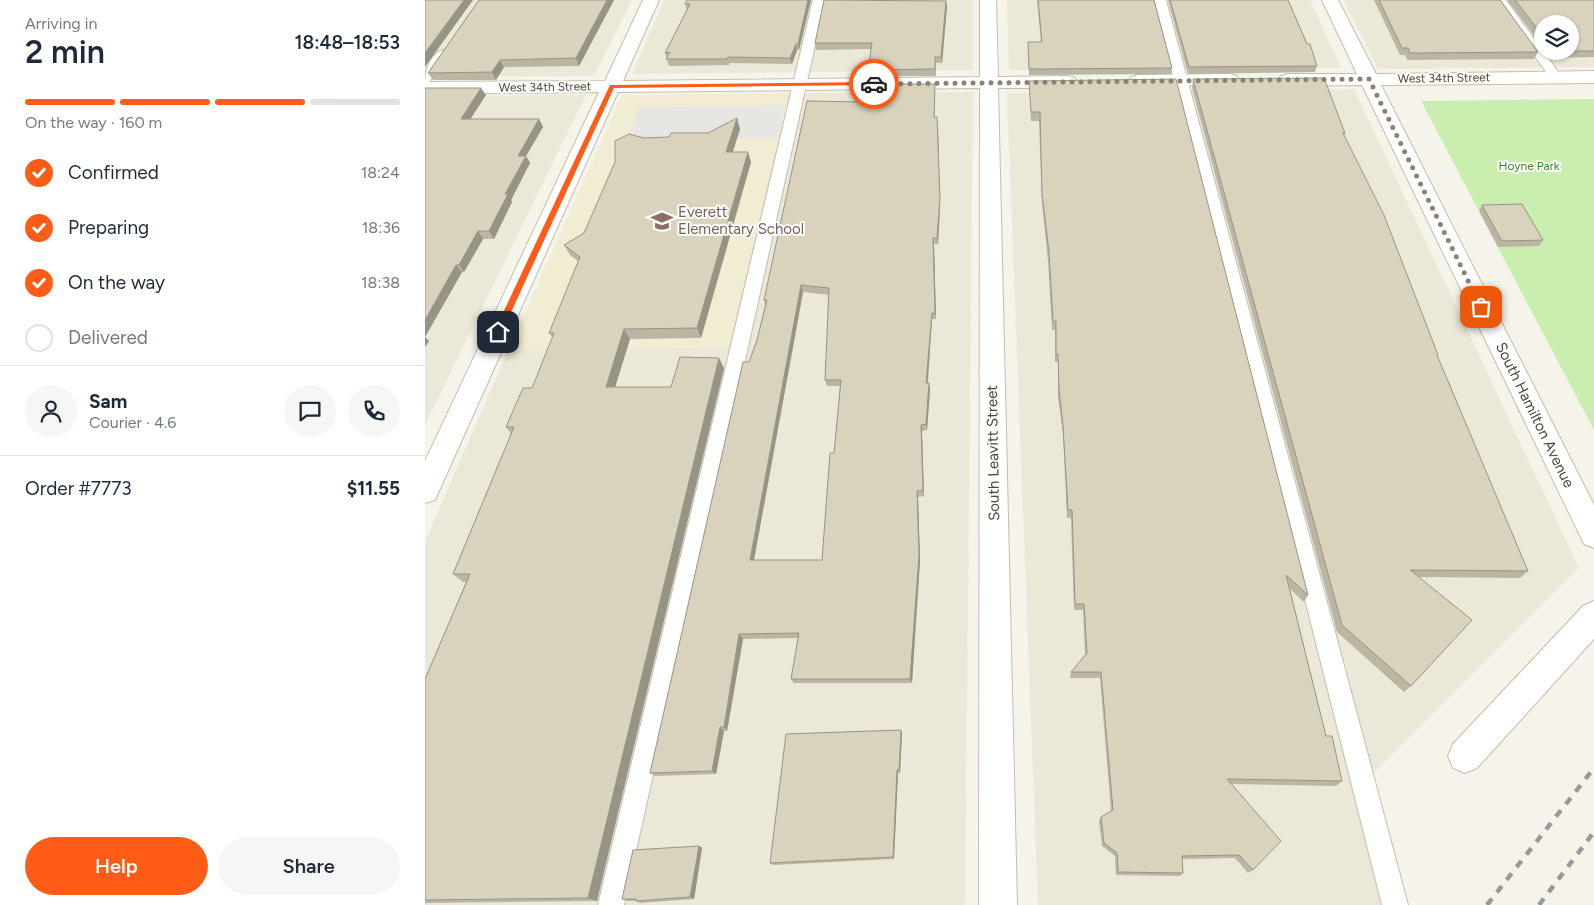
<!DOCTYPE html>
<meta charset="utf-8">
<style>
:root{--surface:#fff;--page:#f6f6f7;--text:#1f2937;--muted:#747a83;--line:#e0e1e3;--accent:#ff5c18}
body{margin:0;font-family:Figtree,sans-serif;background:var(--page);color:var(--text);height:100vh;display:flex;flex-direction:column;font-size:19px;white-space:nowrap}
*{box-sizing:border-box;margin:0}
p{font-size:16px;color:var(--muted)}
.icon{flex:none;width:28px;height:28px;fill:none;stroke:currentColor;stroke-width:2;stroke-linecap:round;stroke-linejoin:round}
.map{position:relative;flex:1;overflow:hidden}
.sheet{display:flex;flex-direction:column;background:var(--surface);width:425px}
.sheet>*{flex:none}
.buttons{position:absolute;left:1109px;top:15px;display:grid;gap:10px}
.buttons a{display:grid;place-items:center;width:45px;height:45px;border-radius:50%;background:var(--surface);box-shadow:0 1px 4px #0004;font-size:25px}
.pin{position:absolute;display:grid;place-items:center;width:42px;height:42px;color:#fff;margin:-21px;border-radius:10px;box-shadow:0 2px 8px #0006}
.courier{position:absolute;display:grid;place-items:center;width:50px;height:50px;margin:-25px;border:4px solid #ff5c18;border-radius:50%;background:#fff;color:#222;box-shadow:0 1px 6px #0007}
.headline em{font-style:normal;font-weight:600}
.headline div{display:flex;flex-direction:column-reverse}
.headline{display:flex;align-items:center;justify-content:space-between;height:85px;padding:0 25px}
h1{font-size:32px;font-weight:600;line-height:38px}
.bar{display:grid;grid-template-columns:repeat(4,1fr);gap:8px 5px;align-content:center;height:60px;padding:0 25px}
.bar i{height:6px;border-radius:4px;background:var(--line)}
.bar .active{background:var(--accent)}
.bar p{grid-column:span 4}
.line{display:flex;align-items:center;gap:12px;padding:0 25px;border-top:1px solid var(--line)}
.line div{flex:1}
.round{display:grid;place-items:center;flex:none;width:52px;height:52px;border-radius:26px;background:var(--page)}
ol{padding:0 25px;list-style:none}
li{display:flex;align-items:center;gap:15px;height:55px}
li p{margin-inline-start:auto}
li .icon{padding:5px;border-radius:50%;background:var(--accent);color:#fff;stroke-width:4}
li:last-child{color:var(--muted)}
li i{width:28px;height:28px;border:2px solid var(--line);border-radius:50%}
.button{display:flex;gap:10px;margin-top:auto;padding:10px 25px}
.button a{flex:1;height:58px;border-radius:30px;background:var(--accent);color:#fff;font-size:20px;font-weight:600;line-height:58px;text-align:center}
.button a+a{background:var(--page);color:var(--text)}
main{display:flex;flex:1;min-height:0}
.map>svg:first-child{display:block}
.residential{fill:#ebe8d7;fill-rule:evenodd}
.education{fill:#f1edd2}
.green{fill:#c9eeaf}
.parking{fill:#e8e6e2}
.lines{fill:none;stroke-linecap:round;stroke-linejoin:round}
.service-casing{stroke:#c3beab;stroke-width:2}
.minor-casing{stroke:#c3beab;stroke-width:2}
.service{fill:#fff;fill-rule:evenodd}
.minor{fill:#fff;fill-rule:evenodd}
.rail{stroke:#999;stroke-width:4.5;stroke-dasharray:8 8;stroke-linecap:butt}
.wall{fill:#bbb5a3;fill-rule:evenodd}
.shaded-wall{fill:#989485}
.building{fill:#d9d3be;stroke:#989485;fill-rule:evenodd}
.route{fill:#ff5c18}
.done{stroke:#888376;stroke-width:5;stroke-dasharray:0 9}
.labels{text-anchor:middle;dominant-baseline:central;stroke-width:4;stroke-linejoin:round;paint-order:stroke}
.far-street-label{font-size:12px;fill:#4c4637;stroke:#fff}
.far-park-label{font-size:12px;fill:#398522;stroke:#fff}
.education-label{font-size:15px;fill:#785e54;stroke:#fff;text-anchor:start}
.street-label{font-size:15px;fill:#4c4637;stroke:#fff}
</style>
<main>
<section class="sheet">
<div class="headline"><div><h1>2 min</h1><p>Arriving in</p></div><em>18:48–18:53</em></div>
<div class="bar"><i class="active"></i><i class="active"></i><i class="active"></i><i></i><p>On the way · 160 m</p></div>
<ol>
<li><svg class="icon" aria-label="check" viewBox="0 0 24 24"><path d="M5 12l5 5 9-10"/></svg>Confirmed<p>18:24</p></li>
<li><svg class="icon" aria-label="check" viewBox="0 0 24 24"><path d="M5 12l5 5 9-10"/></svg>Preparing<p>18:36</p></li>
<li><svg class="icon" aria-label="check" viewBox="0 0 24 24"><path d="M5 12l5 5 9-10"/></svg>On the way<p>18:38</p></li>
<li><i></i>Delivered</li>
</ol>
<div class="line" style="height:90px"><a class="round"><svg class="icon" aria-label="person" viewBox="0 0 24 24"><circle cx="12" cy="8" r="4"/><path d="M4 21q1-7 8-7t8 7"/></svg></a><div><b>Sam</b><p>Courier · 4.6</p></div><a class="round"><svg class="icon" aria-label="chat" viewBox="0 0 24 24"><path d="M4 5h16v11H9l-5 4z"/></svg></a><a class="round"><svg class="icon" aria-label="phone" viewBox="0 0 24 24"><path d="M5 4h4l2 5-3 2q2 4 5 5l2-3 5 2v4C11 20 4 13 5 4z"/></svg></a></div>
<div class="line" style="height:65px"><div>Order #7773</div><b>$11.55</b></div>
<div class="button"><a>Help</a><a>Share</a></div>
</section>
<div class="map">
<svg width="1169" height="905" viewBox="0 0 1169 905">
<rect width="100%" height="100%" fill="#f6f4ea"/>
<g class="residential">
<path d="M0 0H207L169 76 0 77Z"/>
<path d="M239 0H548V70L207 74Z"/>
<path d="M582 0H885L916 68 584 70Z"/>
<path d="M918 0H1169V67L953 69ZM1118 24H1145V51H1118Z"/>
<path d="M929 89 1154 568 938 784 970 905H613L582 93Z"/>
<path d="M548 92 540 905H0V542L83 350 303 347 364 93Z"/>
<path d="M161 95 0 425V96Z"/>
</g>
<path class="education" d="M364 93 303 347 83 350 197 95Z"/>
<path class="green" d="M1169 99V430L996 101Z"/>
<path class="parking" d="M360 105 353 138 201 140 214 108Z"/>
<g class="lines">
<g class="service-casing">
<g id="service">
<path d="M388 0H400L199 905H173Z"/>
<path d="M729 0H741L983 905H957Z"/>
<path d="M1069 0H1081L1137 77 1135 80H1127Z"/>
<path d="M18 50 24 54 4 82 0 83C0 71 5 54 18 50Z"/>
</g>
</g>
<g class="minor-casing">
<g id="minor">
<path d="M218 0H234L198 81 555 77V0H571L573 77 643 76 650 78 652 82 650 86 643 88H573L592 905H554L555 88 193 92 14 491 10 500 0 503V461L174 92 0 94V82L180 81Z"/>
<path d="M897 0H913L951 74 1169 71V83L956 85 1169 505V548L1159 544 937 85 863 86 856 84 854 80 856 76 863 74H932Z"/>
<path d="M805 74 812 76 814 80 812 84 713 87 706 85 704 81 706 77 713 75Z"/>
<path d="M1169 601V639L1052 768 1040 773 1028 768 1023 756 1028 744 1158 606Z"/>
</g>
</g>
<use href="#service" class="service"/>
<use href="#minor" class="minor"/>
<g class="rail">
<path d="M1062 905 1169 768"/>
<path d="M1114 905 1169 832"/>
</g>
</g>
<g class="wall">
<path d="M54 0H189L154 66 79 67 71 80H8L3 73Z"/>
<path d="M262 0H386L374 50H372L367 64 305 63 304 65 244 66 240 53 262 11 260 4Z"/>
<path d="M612 0H729L747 68 746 74 604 75 603 42H616Z"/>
<path d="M743 0H863L892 66 890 72 763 74Z"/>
<path d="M949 0H1075L1113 52 1109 59 982 60 980 55H975Z"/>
<path d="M1082 0H1169V57L1126 58 1120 51H1145L1118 24V47Z"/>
<path d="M521 1 522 7 517 63H511V76H444L443 70 446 49 391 50 390 43Z"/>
<path d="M768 79 920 133 919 135 1013 355 1012 356 1103 571 1095 578 994 577 986 686 979 692 912 632 767 88Z"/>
<path d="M604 81 883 595 879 602 865 589 901 736 917 781 911 786 806 784 828 870 823 873 810 858 757 859 758 873 755 876 691 875 690 856 677 846 674 821 676 817 686 811 675 678H645L646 672 660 655 658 610H649L646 518H642L638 434 633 397V362H630V330H627L623 261 617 203 614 121H606Z"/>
<path d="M510 84V117L515 206 513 244H509L511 319H507L503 383 505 389 502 430 497 431 499 496 493 497 495 561 487 683H369L366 679 373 638 318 639 302 731H299L291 774 230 776 225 773 332 340 340 305 339 300 438 102ZM378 292 404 295 400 380 402 386H415L409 453 397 560H329Z"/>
<path d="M0 88 61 95 45 119H114L118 127 101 156 105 163 86 200 87 202 69 239H58L39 272H37L0 337 4 341 0 347Z"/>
<path d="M315 129 308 152 326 162 276 338 205 339 190 387H246L299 368 172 901 0 903V679L41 582H38L28 574 86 434 81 427 107 388 128 338 124 333 153 261 145 255 139 245 159 233 219 138 244 137Z"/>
<path d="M1057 205 1118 240 1114 246 1073 247 1054 211Z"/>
<path d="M477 733 475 773H473L469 859 348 865 345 863Z"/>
<path d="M274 846 277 848 269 899 215 903 211 901H202L197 899Z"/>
</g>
<g class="shaded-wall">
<path d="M39 0H48L0 67V53Z"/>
<path d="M182 0H189L154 66 151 58Z"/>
<path d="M383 0H386L374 50 373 44Z"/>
<path d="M521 1 522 7 517 63 516 57Z"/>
<path d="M371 44 372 50 367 64 365 58Z"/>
<path d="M75 60 79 67 71 80 67 72Z"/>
<path d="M56 88 61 95 41 126 36 119Z"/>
<path d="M312 118 315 129 304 163 301 152Z"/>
<path d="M114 119 118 127 101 156 105 163 86 200 87 202 69 239 64 231 80 194 93 156Z"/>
<path d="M513 124 515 206 513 244 512 238Z"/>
<path d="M323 152 326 162 276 338 272 328Z"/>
<path d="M53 231 58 239 39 272 34 265Z"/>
<path d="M508 238 509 244 511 319 510 313Z"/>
<path d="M31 265 37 272 0 337 4 341 0 347V320Z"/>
<path d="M376 285 378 292 328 565 325 560Z"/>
<path d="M507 313V319L502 389 501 383Z"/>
<path d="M199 329 205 339 187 397 181 387Z"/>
<path d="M294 358 299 368 172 901 163 898Z"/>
<path d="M504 383 505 389 502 430 501 424Z"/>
<path d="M496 425 497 431 499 496 498 490Z"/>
<path d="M492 491 493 497 495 561 487 683 485 679Z"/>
<path d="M314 634 318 639 302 731 299 727Z"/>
<path d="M295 727 299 731 291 774 287 771Z"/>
<path d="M476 730 477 733 475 773 474 770Z"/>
<path d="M472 770 473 773 469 859 468 857Z"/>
<path d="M274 846 277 848 269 899 265 897Z"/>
</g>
<g class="building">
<path d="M0 0H39L0 53Z"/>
<path d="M54 0H182L151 58 75 60 67 72 3 73Z"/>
<path d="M262 0H383L373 44H371L365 58 303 57 302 59H241L245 52 240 53 265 4H260Z"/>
<path d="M399 0 521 1 516 57H510V69L443 70 447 43H390Z"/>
<path d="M613 0H729L747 68 604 69 603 42H617Z"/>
<path d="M745 0H863L882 44H885L892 66 764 67Z"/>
<path d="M954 0H1075L1113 52 985 53 983 48H977Z"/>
<path d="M1090 0H1169V51H1145V24H1118V36Z"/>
<path d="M899 78 920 133H918L959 215 1013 355H1012L1103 571 985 570 1047 620 986 686 917 625 768 79Z"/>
<path d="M751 79 883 595 861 575 901 736H907L917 781 802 779 856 841 828 870 814 855 757 856 758 873 693 872 692 853 679 843 676 817 688 810 676 672H646L662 653 659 604H650L647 510H643L638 426 634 389 633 354H631V321H628L624 252 617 194 615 112H606L604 81Z"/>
<path d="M440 84H510L509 117H512L515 199 512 238H508L510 313H507L501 383H504L501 424 496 425 498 490 492 491 494 555 485 679H366L374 633 314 634 299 727H295L287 771 225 773 318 362H324L332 340 342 300H339L382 101 438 102ZM376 285 404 288 400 380H416L409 453H405L397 560H325Z"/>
<path d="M0 88H56L36 119H114L93 156H101L80 194H83L64 231H53L34 265H31L0 320Z"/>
<path d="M312 118 301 152H323L272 328 199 329 181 387H246L255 357 294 358 163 898 0 900V679L45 574H28L89 427H81L98 388H107L129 333H124L155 257 139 245 159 233 190 162V141L204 134 219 138 244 137 246 133H283Z"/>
<path d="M1097 204 1118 240 1077 241 1057 205Z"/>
<path d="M476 730 474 770H472L468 857 345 863 361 734Z"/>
<path d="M274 846 265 897 211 901V899H197L208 850Z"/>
</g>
<path class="route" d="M449 82 451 85 189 88 77 332 70 334 69 332 185 85Z"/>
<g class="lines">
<path class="done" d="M449 84 944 79 1056 307"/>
</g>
<defs>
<g id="school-bare" transform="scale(1.725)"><path d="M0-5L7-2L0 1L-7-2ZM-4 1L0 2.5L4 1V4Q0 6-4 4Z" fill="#8d6e63" stroke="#fff" stroke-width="2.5" paint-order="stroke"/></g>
</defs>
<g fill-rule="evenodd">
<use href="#school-bare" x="237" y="221"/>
</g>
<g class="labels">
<g class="far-street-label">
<text transform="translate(1019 78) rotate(-1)">West 34th Street</text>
<text transform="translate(120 87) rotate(-1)">West 34th Street</text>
</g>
<g class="far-park-label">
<text x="1104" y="166">Hoyne Park</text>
</g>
<g class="education-label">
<text x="253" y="212">Everett<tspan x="253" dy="17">Elementary School</tspan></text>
</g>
<g class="street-label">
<text transform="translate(1110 415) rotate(64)">South Hamilton Avenue</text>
<text transform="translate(568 453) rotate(-91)">South Leavitt Street</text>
</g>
</g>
</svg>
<div class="buttons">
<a><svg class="icon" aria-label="layers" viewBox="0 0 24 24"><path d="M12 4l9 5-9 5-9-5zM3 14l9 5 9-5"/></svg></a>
</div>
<div class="pin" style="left:1056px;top:307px;background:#ea580c"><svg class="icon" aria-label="bag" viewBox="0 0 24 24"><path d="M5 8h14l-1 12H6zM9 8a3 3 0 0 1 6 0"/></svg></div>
<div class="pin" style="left:73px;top:332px;background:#1f2937"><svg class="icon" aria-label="home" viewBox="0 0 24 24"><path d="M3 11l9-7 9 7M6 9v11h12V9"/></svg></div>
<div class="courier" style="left:449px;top:84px"><svg class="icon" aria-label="car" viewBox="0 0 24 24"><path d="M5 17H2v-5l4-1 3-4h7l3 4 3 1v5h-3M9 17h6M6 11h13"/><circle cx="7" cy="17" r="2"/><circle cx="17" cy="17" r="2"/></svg></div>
</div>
</main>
